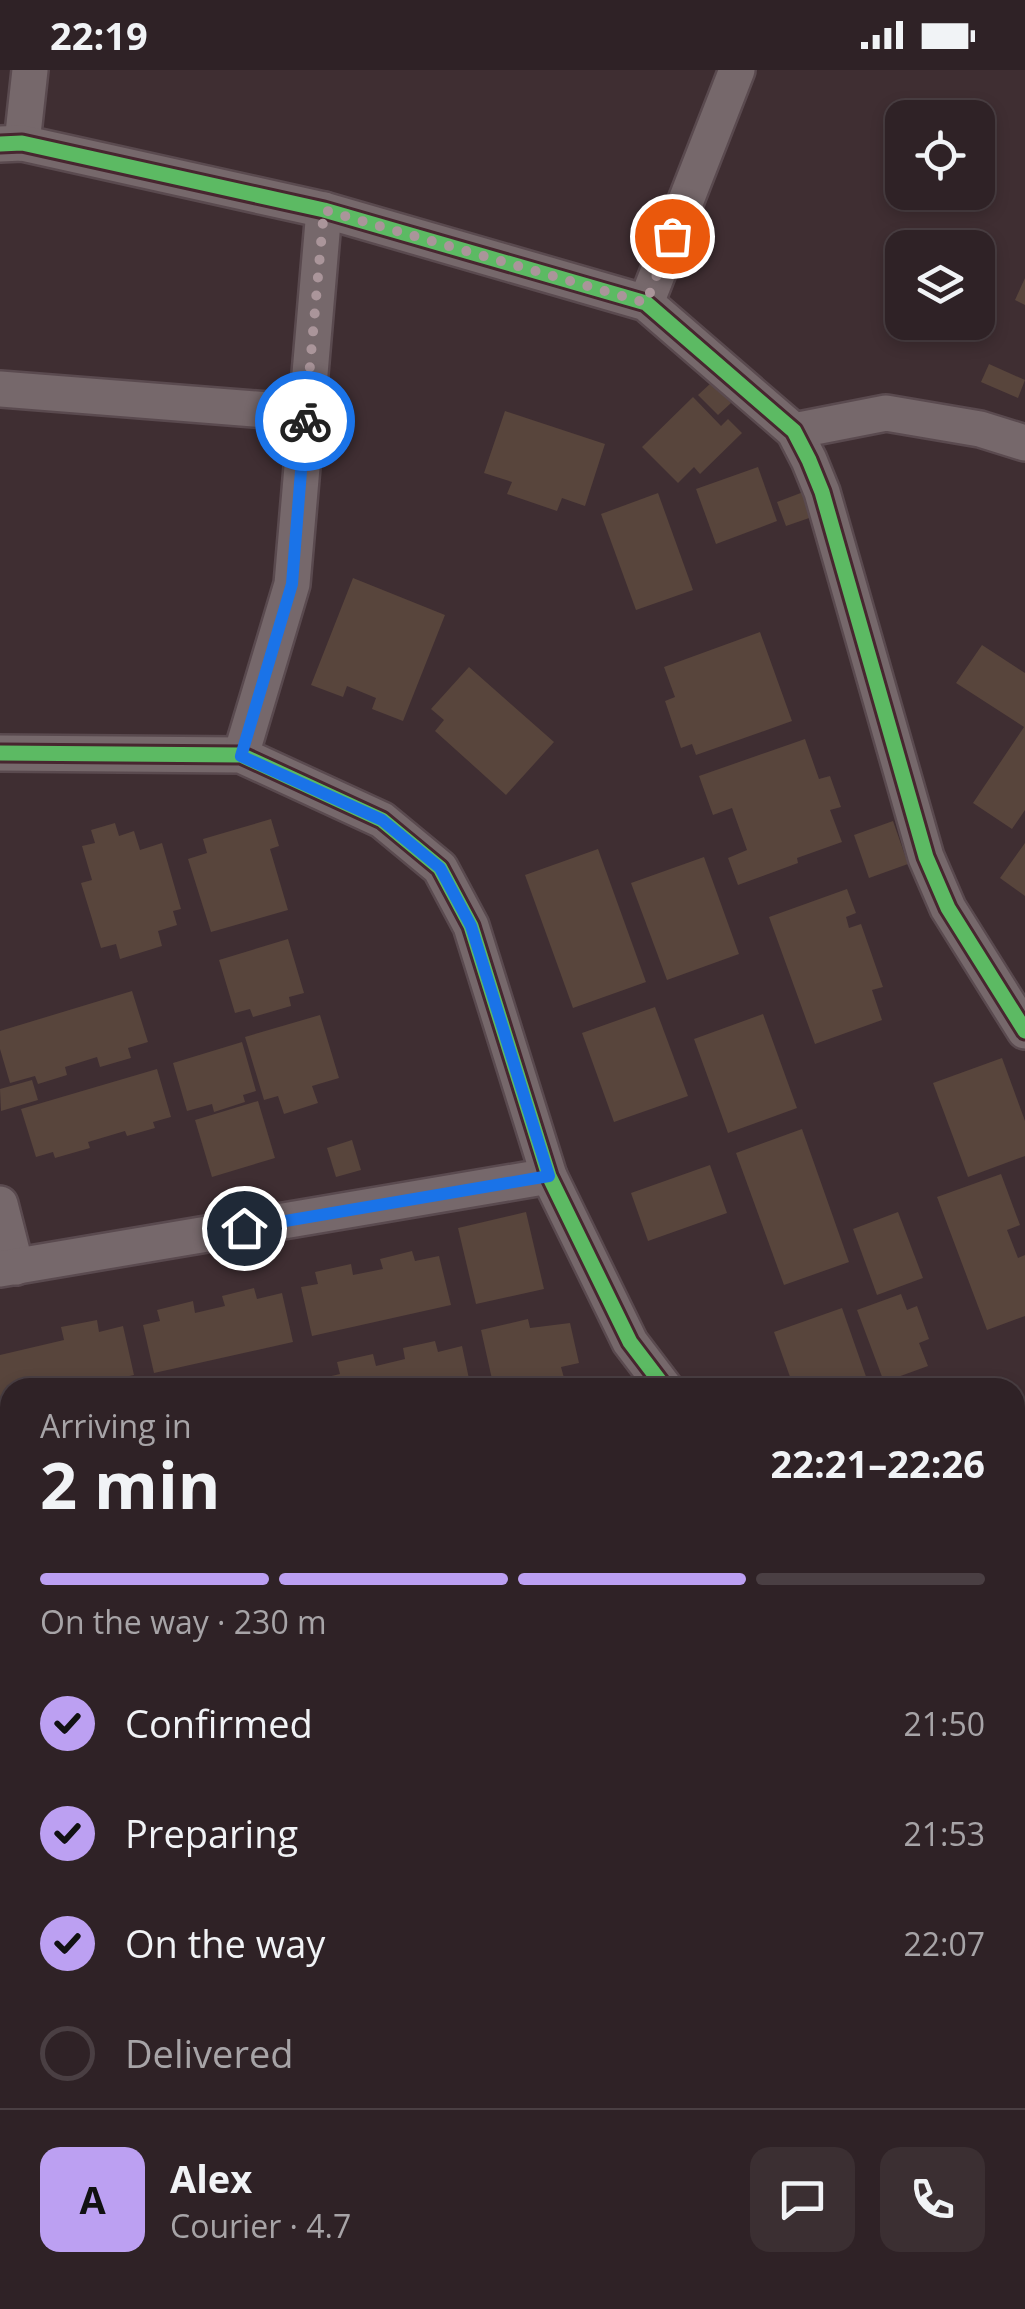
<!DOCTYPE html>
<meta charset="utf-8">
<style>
:root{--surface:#2f2226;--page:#3b2f32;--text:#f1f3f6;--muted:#a7a4a7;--line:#4a3f43;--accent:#bca0f2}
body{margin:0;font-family:"Open Sans",sans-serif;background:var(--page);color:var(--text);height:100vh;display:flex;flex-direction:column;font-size:38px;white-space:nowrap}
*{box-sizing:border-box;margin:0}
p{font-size:32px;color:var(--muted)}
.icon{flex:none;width:55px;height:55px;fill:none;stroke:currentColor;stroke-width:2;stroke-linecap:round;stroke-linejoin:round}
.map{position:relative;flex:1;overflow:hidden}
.details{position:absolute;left:0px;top:1308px;width:1025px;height:932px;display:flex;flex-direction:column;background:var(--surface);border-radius:30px 30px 0 0;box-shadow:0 5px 15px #0003,0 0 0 2px var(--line)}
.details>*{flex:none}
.fabs{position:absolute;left:885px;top:30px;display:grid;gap:20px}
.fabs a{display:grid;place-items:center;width:110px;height:110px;border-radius:20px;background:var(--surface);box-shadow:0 5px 15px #0003,0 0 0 2px var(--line);font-size:50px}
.pin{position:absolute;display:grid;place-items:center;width:85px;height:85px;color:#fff;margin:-42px;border:5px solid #fff;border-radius:50%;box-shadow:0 2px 10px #0007}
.courier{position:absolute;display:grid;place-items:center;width:100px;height:100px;margin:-50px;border:8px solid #1a73e8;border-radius:50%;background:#fff;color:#222;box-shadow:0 2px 12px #0007}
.headline em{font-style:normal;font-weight:700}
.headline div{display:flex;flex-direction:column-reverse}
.headline{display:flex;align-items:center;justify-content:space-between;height:170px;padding:0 40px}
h1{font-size:65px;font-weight:700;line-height:75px}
.bar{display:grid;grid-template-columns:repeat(4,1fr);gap:15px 10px;align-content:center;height:120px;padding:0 40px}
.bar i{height:12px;border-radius:8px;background:var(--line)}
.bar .current{background:var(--accent)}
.bar p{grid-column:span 4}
.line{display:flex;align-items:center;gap:25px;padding:0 40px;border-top:2px solid var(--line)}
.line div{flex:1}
.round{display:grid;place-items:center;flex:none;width:105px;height:105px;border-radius:20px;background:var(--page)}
ol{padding:0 40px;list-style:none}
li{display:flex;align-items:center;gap:30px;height:110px}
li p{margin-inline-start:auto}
li .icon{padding:10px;border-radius:50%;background:var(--accent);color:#111;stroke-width:4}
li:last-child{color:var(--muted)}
li i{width:55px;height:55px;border:5px solid var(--line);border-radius:50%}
.status{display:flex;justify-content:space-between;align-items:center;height:70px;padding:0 50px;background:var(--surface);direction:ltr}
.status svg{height:28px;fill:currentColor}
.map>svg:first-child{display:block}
.building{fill:#58453c}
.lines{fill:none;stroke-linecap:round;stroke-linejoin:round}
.minor-casing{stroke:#5a4a4f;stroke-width:40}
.minor{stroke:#76686b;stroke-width:35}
.cycleway-casing{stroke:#47262f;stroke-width:21}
.cycleway{stroke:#5cba63;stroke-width:15}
.done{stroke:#aa959a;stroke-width:10;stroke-dasharray:0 18}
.route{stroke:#1a73e8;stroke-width:12}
</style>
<div class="status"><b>22:19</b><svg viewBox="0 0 49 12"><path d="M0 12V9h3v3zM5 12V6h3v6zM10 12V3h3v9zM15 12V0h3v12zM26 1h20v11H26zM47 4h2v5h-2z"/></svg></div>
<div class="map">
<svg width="1025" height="2239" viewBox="0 0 1025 2239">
<rect width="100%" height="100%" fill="#3f2e32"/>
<g class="building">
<path d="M1025 208V235L1015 230Z"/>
<path d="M989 294 1025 310 1018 328 981 312Z"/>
<path d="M711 313 731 333 718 345 698 325Z"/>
<path d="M693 327 721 356 728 349 742 363 700 404 694 397 678 413 642 377Z"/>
<path d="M505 341 605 374 585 436 562 428 557 441 507 424 512 412 484 403Z"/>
<path d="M758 397 777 451 716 474 696 419Z"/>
<path d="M806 421 815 446 786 456 777 432Z"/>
<path d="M658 423 693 520 636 540 601 444Z"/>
<path d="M353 508 445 545 403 651 372 639 376 628 347 616 343 627 311 615Z"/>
<path d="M760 562 792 651 696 685 692 674 681 678 665 631 675 627 664 597Z"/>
<path d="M982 575 1025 603V740L1012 759 973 733 1024 657 956 613Z"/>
<path d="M469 597 554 672 506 725 435 661 444 650 431 639Z"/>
<path d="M805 669 819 709 830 706 841 737 830 740 842 772 797 788 798 793 738 815 728 788 747 780 732 738 713 745 699 706Z"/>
<path d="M271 749 279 776 270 779 288 840 211 862 188 789 207 783 203 769Z"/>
<path d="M893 751 908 794 869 808 854 765Z"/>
<path d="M115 753 119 766 134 761 140 780 162 773 181 839 173 841 177 855 158 861 162 876 120 889 116 874 101 878 81 813 92 810 82 776 95 773 91 760Z"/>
<path d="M1025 773V826L1000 808Z"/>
<path d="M598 779 646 912 573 938 525 805Z"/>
<path d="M704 787 739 884 667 910 631 813Z"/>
<path d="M847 819 856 843 846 847 849 858 861 854 883 917 872 920 882 950 815 974 769 847Z"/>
<path d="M288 869 304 923 289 927 291 936 253 947 250 939 235 943 219 890Z"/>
<path d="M132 921 148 972 128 978 131 988 100 997 97 987 65 997 67 1005 38 1014 35 1006 10 1013 0 979V961Z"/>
<path d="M655 937 688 1026 614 1052 582 963Z"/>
<path d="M763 944 797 1038 728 1063 694 969Z"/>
<path d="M320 945 339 1008 312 1016 318 1033 284 1044 278 1026 264 1030 245 967Z"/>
<path d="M242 972 256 1021 243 1025 245 1032 214 1042 212 1034 187 1041 173 993Z"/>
<path d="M1002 988 1025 1051V1086L968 1107 933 1013Z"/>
<path d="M157 999 171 1047 153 1052 155 1058 127 1066 125 1061 88 1072 90 1078 55 1088 53 1082 36 1087 21 1039Z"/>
<path d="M32 1010 38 1030 1 1041 0 1019Z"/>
<path d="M258 1031 275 1088 212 1107 195 1050Z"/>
<path d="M802 1059 849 1192 784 1215 736 1083Z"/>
<path d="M352 1070 361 1100 336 1107 327 1078Z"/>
<path d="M710 1095 727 1143 648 1171 631 1123Z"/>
<path d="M1001 1104 1020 1155 1007 1160 1018 1188 1025 1185V1246L987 1260 937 1127Z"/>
<path d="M526 1142 544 1219 476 1234 458 1158Z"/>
<path d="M898 1142 923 1208 877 1225 853 1159Z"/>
<path d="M412 1181 415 1191 439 1186 451 1235 312 1266 301 1217 318 1214 315 1202 351 1194 353 1205 383 1199 380 1189Z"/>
<path d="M254 1218 257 1229 282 1223 293 1272 154 1303 143 1255 160 1251 157 1240 193 1231 195 1243 225 1236 222 1226Z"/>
<path d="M901 1224 907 1240 917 1236 929 1269 919 1273 928 1296 884 1312 857 1240Z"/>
<path d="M842 1238 870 1318H794L774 1262Z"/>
<path d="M528 1249 530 1258 570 1253 579 1293 561 1297 564 1308 523 1318H494L481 1260Z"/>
<path d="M97 1250 99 1262 123 1256 134 1305 77 1318H10V1333L0 1335V1285L64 1270 61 1257Z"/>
<path d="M435 1271 438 1282 462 1276 471 1318H325L323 1308 340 1304 337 1292 373 1284 376 1296 405 1289 403 1278Z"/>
<path d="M277 1307 279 1318H238V1316Z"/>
<path d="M10 1473V1521L0 1523V1475Z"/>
<path d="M10 1585V1672L0 1675V1588Z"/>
</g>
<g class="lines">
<g class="minor-casing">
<g id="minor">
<path d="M22 73 30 0"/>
<path d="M0 74 22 73 324 140 646 233 794 361 809 390 822 422 926 787 948 838 1025 961"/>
<path d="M646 233 737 0"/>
<path d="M0 319 306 343"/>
<path d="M794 361 886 343 980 359 1025 373"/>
<path d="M0 683 241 685 382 750 440 798 471 856 549 1106 630 1272 665 1318"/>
<path d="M241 685 292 514 324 140"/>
<path d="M0 1134 16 1197"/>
<path d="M0 1199 549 1106"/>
<path d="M1015 1584 1025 1570"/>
<path d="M0 1747 10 1745"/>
<path d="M524 2239 531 2230"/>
</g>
</g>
<use href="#minor" class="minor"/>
<g class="cycleway-casing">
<g id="cycleway">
<path d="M0 74 22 73 324 140 646 233 794 361 809 390 822 422 926 787 948 838 1025 961"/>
<path d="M0 683 241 685 382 750 440 798 471 856 549 1106 630 1272 665 1318"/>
</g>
</g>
<use href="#cycleway" class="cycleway"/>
</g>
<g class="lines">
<path class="done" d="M305 351 324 140 646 233 672 166"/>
<path class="route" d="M244 1158 549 1106 471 856 440 798 382 750 241 686 292 514 305 351"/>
</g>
</svg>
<div class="fabs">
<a><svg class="icon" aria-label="locate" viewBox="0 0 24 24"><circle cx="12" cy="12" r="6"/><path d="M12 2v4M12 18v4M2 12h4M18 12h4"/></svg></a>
<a><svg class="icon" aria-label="layers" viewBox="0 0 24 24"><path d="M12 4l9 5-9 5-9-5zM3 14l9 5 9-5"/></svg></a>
</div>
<div class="pin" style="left:672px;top:166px;background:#ea580c"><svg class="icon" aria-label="bag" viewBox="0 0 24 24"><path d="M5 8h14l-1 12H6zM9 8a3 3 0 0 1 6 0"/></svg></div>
<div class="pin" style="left:244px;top:1158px;background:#1f2937"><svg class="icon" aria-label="home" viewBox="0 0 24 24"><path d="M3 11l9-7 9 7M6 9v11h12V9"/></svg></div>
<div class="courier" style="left:305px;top:351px"><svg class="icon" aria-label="bike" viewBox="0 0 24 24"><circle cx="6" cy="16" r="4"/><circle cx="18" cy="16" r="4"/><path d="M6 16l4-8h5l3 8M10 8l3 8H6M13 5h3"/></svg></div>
<section class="details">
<div class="headline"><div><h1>2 min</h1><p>Arriving in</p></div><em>22:21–22:26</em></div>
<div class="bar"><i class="current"></i><i class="current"></i><i class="current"></i><i></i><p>On the way · 230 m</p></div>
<ol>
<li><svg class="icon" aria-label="check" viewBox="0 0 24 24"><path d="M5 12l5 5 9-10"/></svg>Confirmed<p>21:50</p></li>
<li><svg class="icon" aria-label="check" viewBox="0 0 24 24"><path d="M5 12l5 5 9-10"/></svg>Preparing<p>21:53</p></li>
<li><svg class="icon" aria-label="check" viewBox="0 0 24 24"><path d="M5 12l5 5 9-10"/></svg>On the way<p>22:07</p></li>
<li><i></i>Delivered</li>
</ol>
<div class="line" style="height:180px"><b class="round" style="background:var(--accent);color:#111">A</b><div><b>Alex</b><p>Courier · 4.7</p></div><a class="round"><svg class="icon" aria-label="chat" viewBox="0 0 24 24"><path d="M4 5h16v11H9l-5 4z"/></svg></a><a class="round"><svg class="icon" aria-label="phone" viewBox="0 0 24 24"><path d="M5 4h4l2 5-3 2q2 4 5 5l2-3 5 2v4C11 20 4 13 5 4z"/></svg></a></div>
</section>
</div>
